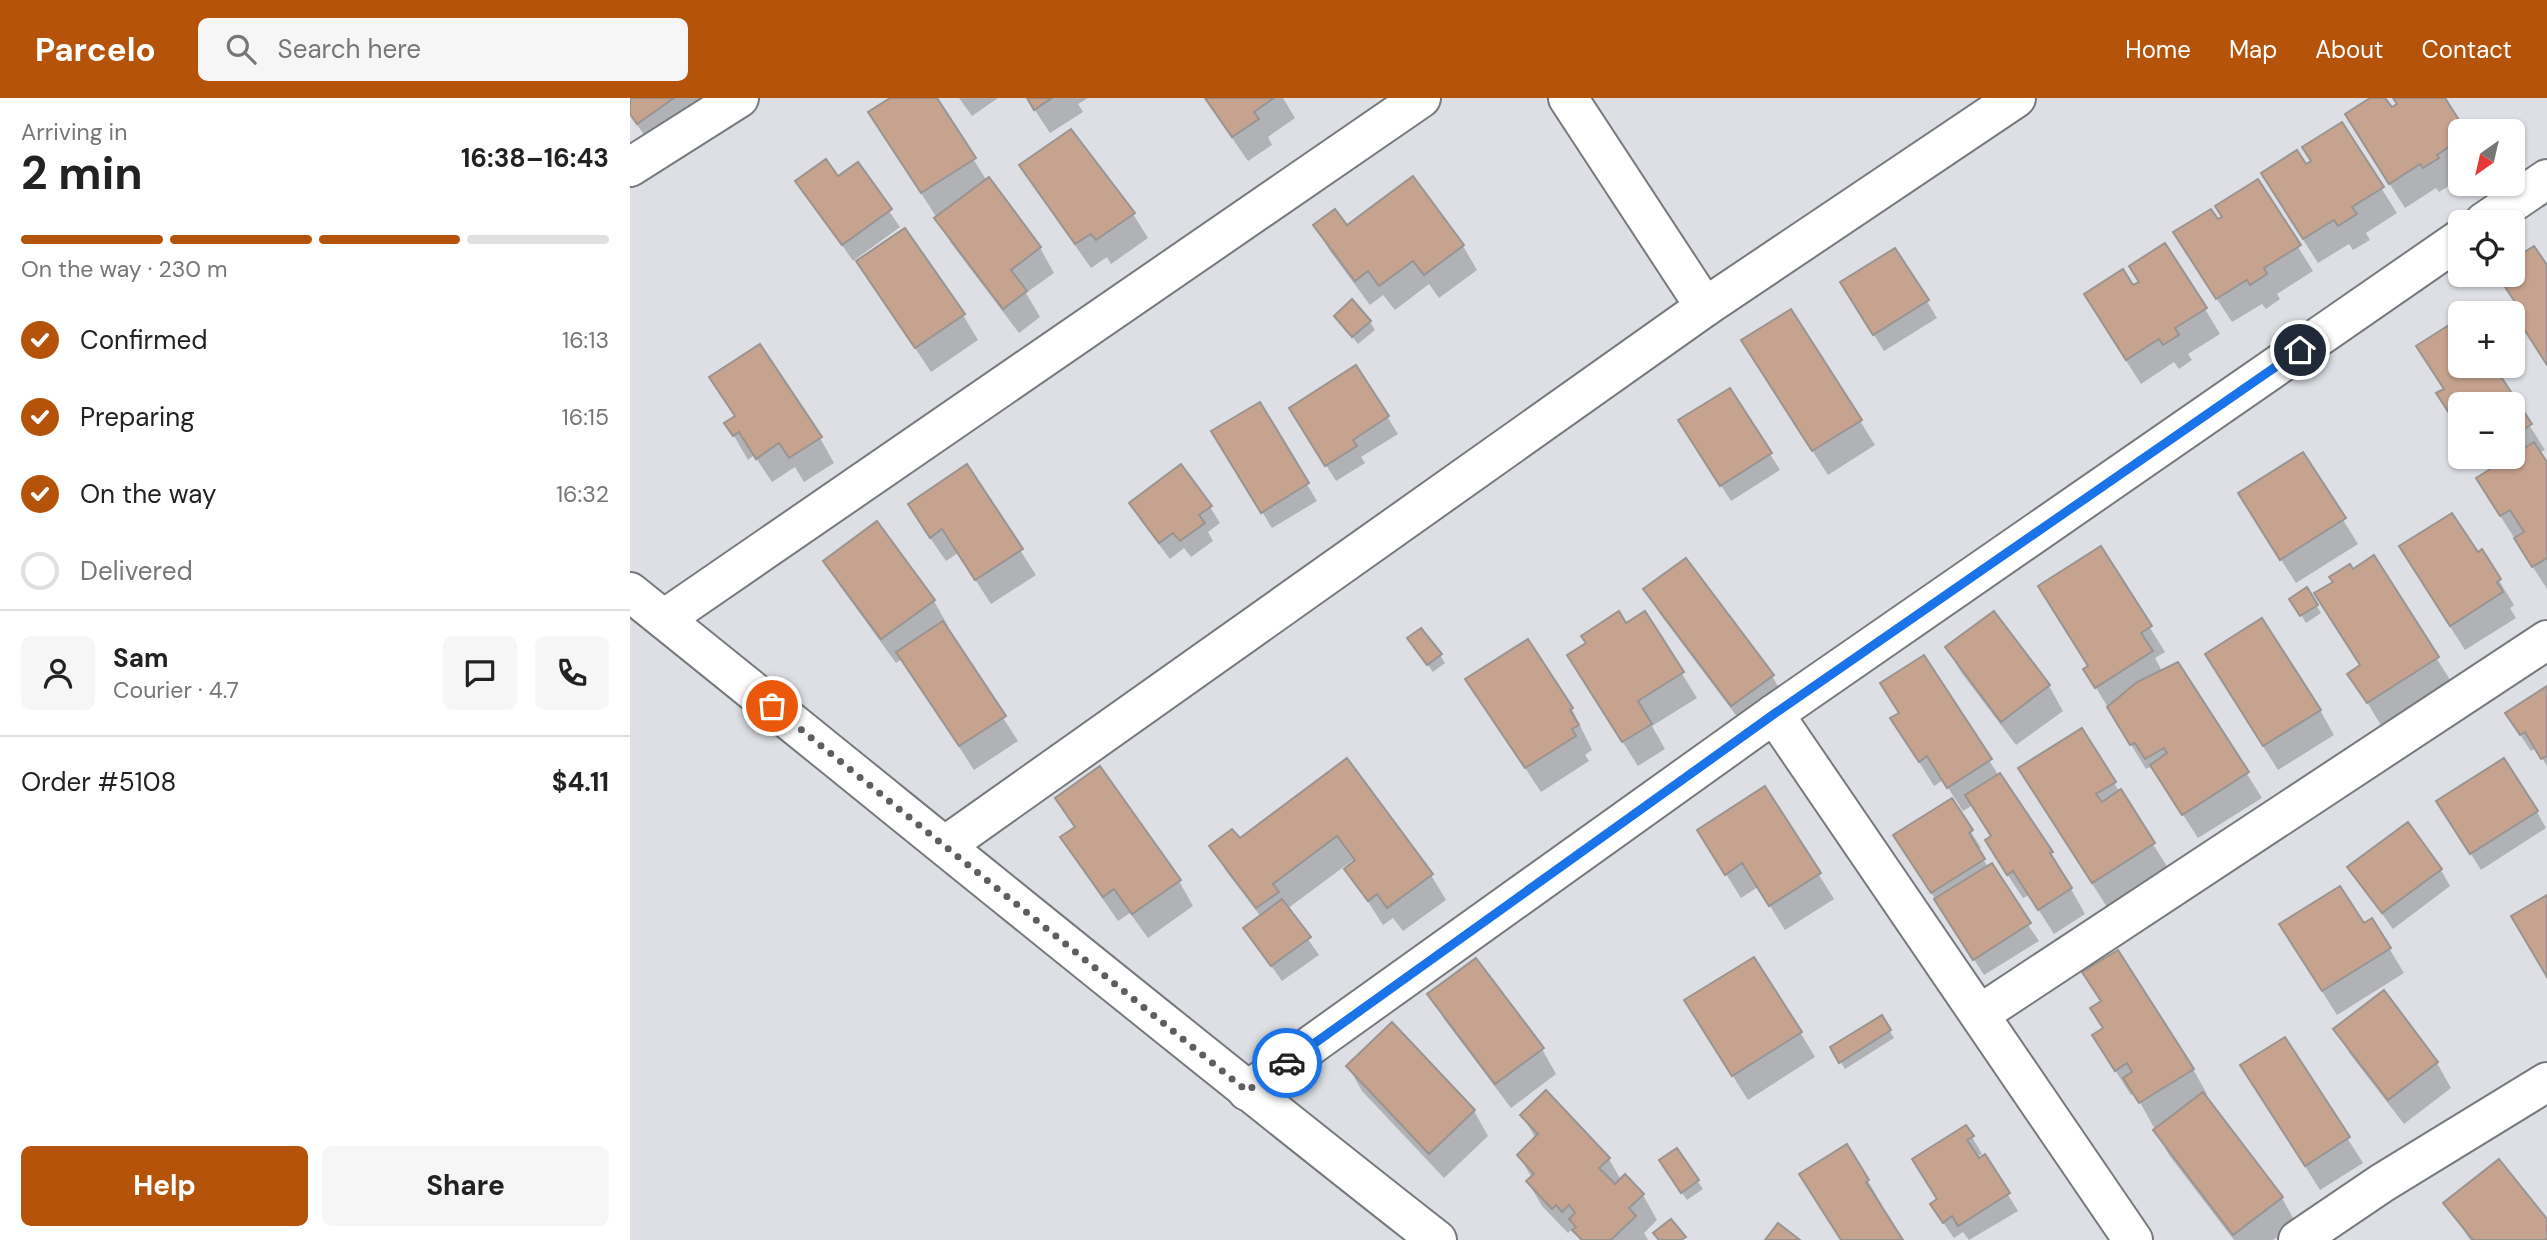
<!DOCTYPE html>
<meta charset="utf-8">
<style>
:root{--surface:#fff;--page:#f6f6f6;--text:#222;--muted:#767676;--line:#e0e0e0;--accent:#b45309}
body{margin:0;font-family:"DM Sans",sans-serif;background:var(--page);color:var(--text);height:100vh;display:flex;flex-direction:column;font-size:26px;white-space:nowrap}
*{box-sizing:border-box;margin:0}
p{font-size:23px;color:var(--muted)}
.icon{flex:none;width:38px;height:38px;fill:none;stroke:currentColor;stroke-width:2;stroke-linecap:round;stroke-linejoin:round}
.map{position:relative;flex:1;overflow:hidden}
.sheet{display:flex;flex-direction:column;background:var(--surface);width:630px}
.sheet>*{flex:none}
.needle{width:46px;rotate:214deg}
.controls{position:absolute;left:1818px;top:21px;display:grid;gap:14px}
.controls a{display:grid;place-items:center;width:77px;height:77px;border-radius:10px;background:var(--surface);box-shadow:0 2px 5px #0004;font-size:35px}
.pin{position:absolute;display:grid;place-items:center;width:60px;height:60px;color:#fff;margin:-30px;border:4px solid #fff;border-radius:50%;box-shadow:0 2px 7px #0007}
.courier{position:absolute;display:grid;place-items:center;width:70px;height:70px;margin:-35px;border:5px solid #1a73e8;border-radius:50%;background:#fff;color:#222;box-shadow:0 2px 9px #0007}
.overview em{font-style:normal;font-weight:700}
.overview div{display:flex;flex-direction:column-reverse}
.overview{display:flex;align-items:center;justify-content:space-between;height:119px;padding:0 21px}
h1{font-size:46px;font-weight:700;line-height:52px}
.bar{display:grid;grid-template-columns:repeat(4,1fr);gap:10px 7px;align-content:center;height:84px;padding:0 21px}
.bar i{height:9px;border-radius:5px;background:var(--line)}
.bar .active{background:var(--accent)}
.bar p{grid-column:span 4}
.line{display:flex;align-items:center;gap:18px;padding:0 21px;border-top:2px solid var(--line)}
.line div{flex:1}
.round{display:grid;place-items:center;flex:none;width:74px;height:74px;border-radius:10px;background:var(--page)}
ol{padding:0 21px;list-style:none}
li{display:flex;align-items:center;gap:21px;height:77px}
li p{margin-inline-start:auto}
li .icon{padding:7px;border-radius:50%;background:var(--accent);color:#fff;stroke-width:4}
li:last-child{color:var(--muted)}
li i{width:38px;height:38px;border:4px solid var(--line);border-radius:50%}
.action{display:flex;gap:14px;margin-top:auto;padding:14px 21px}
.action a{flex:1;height:80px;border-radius:10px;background:var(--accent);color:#fff;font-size:28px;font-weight:700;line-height:80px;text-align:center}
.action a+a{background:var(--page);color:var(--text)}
header{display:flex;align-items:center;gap:42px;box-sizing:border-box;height:98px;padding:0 35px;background:var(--accent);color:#fff}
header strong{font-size:33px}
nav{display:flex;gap:38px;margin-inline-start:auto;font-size:24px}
.search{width:490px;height:63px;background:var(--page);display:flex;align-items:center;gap:18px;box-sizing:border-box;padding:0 24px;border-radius:10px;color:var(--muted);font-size:26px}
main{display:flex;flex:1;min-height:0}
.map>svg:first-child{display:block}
.shadow{fill:#0003}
.building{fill:#c6a38e;stroke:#999492;stroke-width:2}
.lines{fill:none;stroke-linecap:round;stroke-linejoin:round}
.minor-casing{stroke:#777a7d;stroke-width:42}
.minor{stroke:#fff;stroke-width:38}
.done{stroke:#5c5e60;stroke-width:7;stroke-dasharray:0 12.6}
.route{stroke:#1a73e8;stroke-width:9}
</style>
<header>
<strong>Parcelo</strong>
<div class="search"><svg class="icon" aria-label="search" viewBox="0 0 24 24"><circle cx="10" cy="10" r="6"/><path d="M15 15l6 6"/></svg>Search here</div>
<nav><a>Home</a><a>Map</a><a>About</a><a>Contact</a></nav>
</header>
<main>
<section class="sheet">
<div class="overview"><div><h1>2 min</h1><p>Arriving in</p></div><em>16:38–16:43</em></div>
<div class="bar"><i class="active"></i><i class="active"></i><i class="active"></i><i></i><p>On the way · 230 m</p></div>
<ol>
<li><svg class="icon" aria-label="check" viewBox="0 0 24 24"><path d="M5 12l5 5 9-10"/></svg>Confirmed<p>16:13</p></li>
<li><svg class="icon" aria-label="check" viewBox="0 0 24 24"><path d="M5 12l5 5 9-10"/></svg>Preparing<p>16:15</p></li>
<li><svg class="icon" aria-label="check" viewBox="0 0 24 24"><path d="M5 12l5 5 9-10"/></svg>On the way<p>16:32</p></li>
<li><i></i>Delivered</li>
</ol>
<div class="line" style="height:126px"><a class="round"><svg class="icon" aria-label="person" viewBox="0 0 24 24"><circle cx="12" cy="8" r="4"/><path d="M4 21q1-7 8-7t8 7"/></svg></a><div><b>Sam</b><p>Courier · 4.7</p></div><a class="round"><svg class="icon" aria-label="chat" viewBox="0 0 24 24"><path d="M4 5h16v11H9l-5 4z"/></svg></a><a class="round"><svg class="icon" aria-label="phone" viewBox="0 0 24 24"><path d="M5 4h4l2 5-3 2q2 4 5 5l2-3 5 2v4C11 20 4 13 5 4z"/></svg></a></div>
<div class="line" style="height:91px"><div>Order #5108</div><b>$4.11</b></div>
<div class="action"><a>Help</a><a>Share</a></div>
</section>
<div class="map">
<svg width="1917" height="1142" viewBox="0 0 1917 1142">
<rect width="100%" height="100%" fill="#dddfe4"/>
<g class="shadow">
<path d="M0 0H76L18 42 0 17Z"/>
<path d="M263 0H305L357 83 410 150 424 175 396 195 410 219 389 235 321 145 307 120 255 39Z"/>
<path d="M329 0H368L342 18Z"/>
<path d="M397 0H458L448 6 453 14 420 35Z"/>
<path d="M574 0H653L665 20 638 39 642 47 618 63Z"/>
<path d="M1744 0H1753L1761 12 1768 7 1764 0H1813L1834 33H1830V75L1819 82 1822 86 1809 94 1806 90 1775 110 1731 41Z"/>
<path d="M1711 26 1767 115 1736 135 1740 142 1723 152 1719 146 1688 165 1647 101 1683 64Z"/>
<path d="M227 66 270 129 223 163 168 83 208 81Z"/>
<path d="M392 68 470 69 503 116 518 140 481 166 477 159 461 170 406 92Z"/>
<path d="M1627 83 1683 173 1647 196 1650 201 1636 211 1632 206 1602 224 1560 160 1587 124Z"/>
<path d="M685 128 716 130 833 148 847 172 809 200 799 186 765 212 753 197 740 207 700 153Z"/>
<path d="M275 132 333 217 348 242 301 274 228 164Z"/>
<path d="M1502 190 1575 211 1590 236 1558 256 1562 262 1549 271 1544 264 1511 286 1470 222Z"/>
<path d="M1222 202 1297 203 1307 220 1254 253Z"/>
<path d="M706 218 740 224 745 232 728 246Z"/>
<path d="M1830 223V268H1862L1915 352 1909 355 1917 367V491L1862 405 1865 370 1858 359H1883V306H1830V332L1823 320 1815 292 1789 249Z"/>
<path d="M1128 268 1230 323 1245 347 1198 377Z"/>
<path d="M726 269 768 336 731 359 735 365 706 383 671 327Z"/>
<path d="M81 280 190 340 204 365 174 384 165 369 142 384 124 357 118 362 111 350 97 325 106 320Z"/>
<path d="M629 307 687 403 642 430 593 350Z"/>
<path d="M1060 339 1140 356 1150 372 1101 403Z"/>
<path d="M1673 357 1728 446 1666 485 1625 421Z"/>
<path d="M337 369 406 477 361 506 328 455 316 463 294 431Z"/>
<path d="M501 406 580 409 590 425 578 434 583 443 561 459 554 450 540 461 511 423Z"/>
<path d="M247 426 304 503 318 528 315 530 388 643 344 672 272 561 266 565 210 488 195 463Z"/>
<path d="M1471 451 1535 554 1525 560 1532 573 1548 566 1632 700 1568 740 1532 684 1520 669 1516 671 1455 572 1460 569Z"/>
<path d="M1851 453 1884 507 1880 510 1886 520 1835 552 1785 474Z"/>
<path d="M1743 459 1822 585 1752 629 1720 576 1732 569 1722 473Z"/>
<path d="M1016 491 1142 578 1156 602 1117 632 1030 516Z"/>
<path d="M1677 492 1691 515 1676 525 1662 502Z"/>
<path d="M1015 516 1067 600 1022 628 1035 651 1008 668 953 582 996 528Z"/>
<path d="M898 543 942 611 962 652 955 657 959 663 911 694 837 582Z"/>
<path d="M784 548 810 557 815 565 803 574Z"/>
<path d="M1317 550 1419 588 1433 613 1386 647 1331 574Z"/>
<path d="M1294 559 1369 678 1421 755 1455 816 1424 836 1399 797 1393 800 1371 767 1362 739 1343 707 1333 713 1313 682 1304 688 1277 645 1271 616Z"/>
<path d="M1591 582 1690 612 1704 637 1648 672Z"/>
<path d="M1917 590V668L1906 650 1901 653 1887 632Z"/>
<path d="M1451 633 1538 770 1477 809 1405 696Z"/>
<path d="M716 663 801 777 816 802 773 833 763 820 753 827 717 771 725 765 723 762 657 811 689 857 652 883 615 831 631 819 596 773 582 749 610 743Z"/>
<path d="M470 671 549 783 563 808 518 840 500 815 488 823 447 764 433 739 445 731 427 701Z"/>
<path d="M1135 691 1204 801 1155 832 1128 789 1111 800 1084 757Z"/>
<path d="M1321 702 1351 750 1347 752 1358 769 1409 843 1354 877 1275 754Z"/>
<path d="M1907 714 1916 730 1851 772 1818 720Z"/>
<path d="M1719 770 1811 772 1820 788 1763 831Z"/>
<path d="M1734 828 1759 850 1774 875 1707 917 1666 852Z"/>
<path d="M1754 895 1807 965 1821 990 1774 1026 1720 956 1706 931Z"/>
<path d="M800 896 912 951 926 976 881 1010 814 921Z"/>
<path d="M1251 919 1264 940 1215 971 1202 950Z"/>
<path d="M1071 928 1170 934 1185 959 1118 1002Z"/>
<path d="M1655 941 1733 1065 1690 1092 1627 992Z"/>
<path d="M1479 963 1563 971 1577 996 1574 998 1652 1100 1666 1125 1643 1142H1604L1539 1057 1506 997 1504 995 1501 997Z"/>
<path d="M718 968 844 1013 858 1038 814 1080 732 993Z"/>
<path d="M892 1017 979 1061 991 1082 995 1078 1013 1097 1027 1122 1014 1135 1018 1142H950L942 1131 938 1135 912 1108 898 1084 902 1080 889 1058 906 1041Z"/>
<path d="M1342 1039 1352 1056 1346 1059 1348 1062 1354 1058 1388 1113 1339 1142 1333 1134 1324 1140 1312 1123 1309 1102 1284 1062Z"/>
<path d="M1046 1052 1073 1091 1057 1102 1035 1071Z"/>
<path d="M1238 1083 1252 1107 1250 1109 1271 1142H1212L1186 1101Z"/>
<path d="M1816 1105 1917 1124V1142H1840Z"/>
</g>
<g class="building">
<path d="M0 0H44L7 26 0 16Z"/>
<path d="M260 0H307L346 60 291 95 238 14Z"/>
<path d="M397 0H422L404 12Z"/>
<path d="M575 0H644L624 14 629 21 602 39Z"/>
<path d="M1740 0H1755L1762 9 1767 6 1763 0H1815L1836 33H1830V41L1807 57 1809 60 1793 70 1790 66 1759 86 1715 16Z"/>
<path d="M1712 24 1754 89 1722 109 1727 116 1708 128 1704 122 1673 141 1631 75 1667 52 1676 66 1681 63 1672 49Z"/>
<path d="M441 31 505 115 466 142 461 136 445 146 389 67Z"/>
<path d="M196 61 208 78 228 64 262 111 212 147 165 83Z"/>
<path d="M783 78 834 147 794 177 783 163 749 188 738 173 725 183 683 127 705 111 717 127Z"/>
<path d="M359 79 411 149 381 172 397 193 373 211 304 120Z"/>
<path d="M1628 81 1671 147 1634 170 1637 176 1620 187 1617 182 1586 201 1543 134 1581 111 1588 121 1592 119 1585 108Z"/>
<path d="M275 130 335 216 285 250 226 163Z"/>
<path d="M1535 145 1577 210 1545 230 1549 237 1533 247 1529 241 1496 262 1454 196 1493 171 1503 187 1509 184 1499 168Z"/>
<path d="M1904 148 1917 167V267L1885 217 1891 213 1867 177H1883V161Z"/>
<path d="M1265 150 1299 202 1243 237 1210 184Z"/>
<path d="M722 201 741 223 722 239 704 218Z"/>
<path d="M1161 211 1232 322 1182 353 1111 242Z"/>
<path d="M1830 220V268H1864L1902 326 1883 338V306H1830V325L1827 327 1806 295 1814 291 1786 248Z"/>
<path d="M130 246 192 339 159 360 149 345 126 361 109 334 103 338 94 325 105 318 79 279Z"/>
<path d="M726 267 759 318 723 342 727 348 695 368 659 310Z"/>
<path d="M1100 290 1142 355 1090 388 1048 322Z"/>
<path d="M630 304 679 385 631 415 581 333Z"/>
<path d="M1904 344 1917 364V460L1902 469 1884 440 1894 434 1880 412 1870 418 1846 380Z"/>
<path d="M1673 354 1716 420 1650 462 1608 395Z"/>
<path d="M337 366 393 451 345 482 312 431 300 440 278 406Z"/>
<path d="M551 366 582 408 569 417 575 425 550 443 543 435 529 445 499 405Z"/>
<path d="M1822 415 1848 454 1852 451 1871 481 1867 484 1873 494 1820 528 1769 448Z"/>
<path d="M247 423 305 502 251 541 193 463Z"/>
<path d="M1471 448 1522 528 1511 535 1523 553 1465 590 1453 571 1458 568 1408 488Z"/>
<path d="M1744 457 1809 559 1737 605 1717 576 1730 567 1684 495 1703 484 1699 479 1720 466 1723 471Z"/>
<path d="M1056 460 1144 577 1101 608 1013 491Z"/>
<path d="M1677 489 1688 507 1670 518 1659 501Z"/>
<path d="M989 513 996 525 1015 513 1054 574 1008 603 1022 626 992 644 937 557 956 545 951 538Z"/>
<path d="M1364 513 1420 587 1371 624 1315 549Z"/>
<path d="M1632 520 1691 612 1633 648 1575 556Z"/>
<path d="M313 523 376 618 329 648 266 554Z"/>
<path d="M791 530 812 556 797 567 777 540Z"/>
<path d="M898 541 943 610 940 612 949 627 942 631 946 638 895 670 835 581Z"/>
<path d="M1294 557 1362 661 1317 690 1297 658 1289 664 1260 620 1269 615 1250 585Z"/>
<path d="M1548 564 1619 674 1552 717 1520 667 1537 655 1534 650 1515 661 1505 645 1500 647 1477 609 1507 584Z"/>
<path d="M1917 588V658L1911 661 1895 634 1890 637 1875 615Z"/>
<path d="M1452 630 1486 684 1466 696 1472 704 1491 691 1525 745 1462 785 1388 670Z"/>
<path d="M717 660 803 776 757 810 747 796 738 803 714 771 725 762 707 738 643 786 649 794 626 810 579 748 602 731 610 740Z"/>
<path d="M1874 660 1908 713 1840 756 1806 703Z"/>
<path d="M470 668 551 782 502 816 484 791 473 799 430 739 445 729 425 700Z"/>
<path d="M1370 675 1423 754 1420 755 1442 790 1408 812 1383 773 1377 777 1355 742 1361 738 1335 697Z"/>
<path d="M1135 688 1191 775 1139 808 1112 765 1095 777 1067 732Z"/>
<path d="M1322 700 1343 732 1339 735 1355 761 1301 795 1263 737Z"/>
<path d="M1778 724 1812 771 1752 815 1717 769Z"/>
<path d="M1362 765 1401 825 1343 862 1304 801Z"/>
<path d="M1710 788 1734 825 1742 820 1761 850 1692 893 1649 826Z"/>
<path d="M1917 797V879L1881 818Z"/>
<path d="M652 801 681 839 641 868 613 830Z"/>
<path d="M1488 852 1564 971 1509 1005 1493 980 1502 974 1497 965 1485 973 1462 937 1473 930 1460 910 1471 903 1452 874Z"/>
<path d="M1124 859 1172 934 1102 978 1054 902Z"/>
<path d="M846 860 914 950 865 986 797 896Z"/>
<path d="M1754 892 1808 964 1758 1002 1703 931Z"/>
<path d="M1252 917 1261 932 1209 965 1200 949Z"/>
<path d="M762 924 845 1012 799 1056 716 968Z"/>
<path d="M1655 939 1720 1039 1675 1068 1610 967Z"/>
<path d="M916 992 980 1060 969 1070 985 1086 995 1076 1014 1096 999 1110 1006 1118 981 1142H952L942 1132 946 1129 939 1121 945 1115 939 1107 932 1114 926 1107 922 1111 896 1083 904 1076 887 1057 908 1036 890 1017Z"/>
<path d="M1573 994 1653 1099 1603 1137 1523 1032Z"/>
<path d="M1336 1027 1344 1038 1337 1042 1349 1060 1355 1056 1380 1095 1328 1128 1322 1118 1313 1125 1300 1106 1307 1101 1282 1061Z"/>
<path d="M1217 1046 1239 1082 1236 1084 1273 1142H1211L1169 1076Z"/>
<path d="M1047 1050 1069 1082 1051 1095 1029 1062Z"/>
<path d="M1869 1061 1917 1121V1142H1843L1813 1105Z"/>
<path d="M1041 1121 1056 1139 1051 1142H1029L1023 1135Z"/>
<path d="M1148 1125 1170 1142H1135Z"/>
</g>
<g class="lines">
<g class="minor-casing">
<g id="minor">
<path d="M938 0 1075 209"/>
<path d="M0 69 109 0"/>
<path d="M1854 124 1917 81"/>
<path d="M0 494C269 710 535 929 807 1142"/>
<path d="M34 521 791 0"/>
<path d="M1144 616 1503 1142"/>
<path d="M316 747 1075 209 1386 0"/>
<path d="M1350 916 1917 542"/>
<path d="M617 993 1144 616 1830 141"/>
<path d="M1668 1142 1752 1085 1917 984"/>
</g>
</g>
<use href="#minor" class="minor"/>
</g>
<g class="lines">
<path class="done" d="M142 608 617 993 657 965"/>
<path class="route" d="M657 965 1144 616 1670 252"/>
</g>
</svg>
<div class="controls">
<a><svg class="needle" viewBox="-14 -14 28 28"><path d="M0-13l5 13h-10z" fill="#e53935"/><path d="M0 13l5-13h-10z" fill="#767676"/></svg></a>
<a><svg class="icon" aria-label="locate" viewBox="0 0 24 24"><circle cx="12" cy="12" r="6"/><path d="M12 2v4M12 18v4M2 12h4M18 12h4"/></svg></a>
<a>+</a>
<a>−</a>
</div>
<div class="pin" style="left:142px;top:608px;background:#ea580c"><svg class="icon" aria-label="bag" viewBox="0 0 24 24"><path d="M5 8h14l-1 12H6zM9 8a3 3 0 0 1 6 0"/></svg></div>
<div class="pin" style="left:1670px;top:252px;background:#1f2937"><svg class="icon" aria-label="home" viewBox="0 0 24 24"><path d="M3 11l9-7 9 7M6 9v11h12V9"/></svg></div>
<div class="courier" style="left:657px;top:965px"><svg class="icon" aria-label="car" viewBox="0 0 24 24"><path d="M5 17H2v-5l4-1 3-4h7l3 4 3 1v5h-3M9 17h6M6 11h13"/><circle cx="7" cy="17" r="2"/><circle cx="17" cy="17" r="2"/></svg></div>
</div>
</main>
